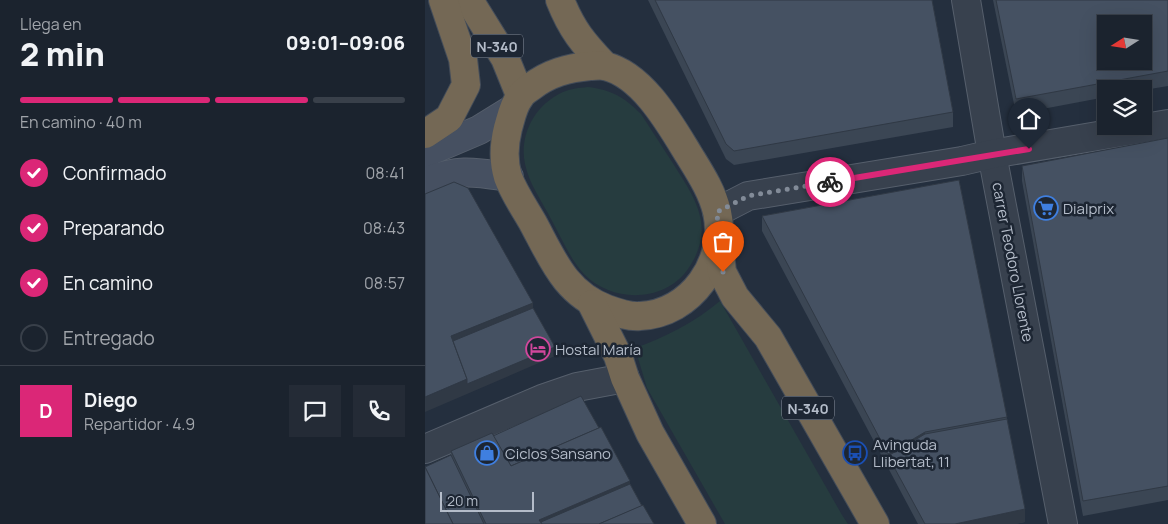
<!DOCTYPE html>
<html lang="es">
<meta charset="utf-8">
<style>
:root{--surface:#1b232e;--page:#242b36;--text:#f1f3f6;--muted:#a0a4aa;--line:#39404a;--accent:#db2777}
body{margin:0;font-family:Manrope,sans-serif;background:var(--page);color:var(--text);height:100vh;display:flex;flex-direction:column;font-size:19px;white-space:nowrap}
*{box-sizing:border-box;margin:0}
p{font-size:16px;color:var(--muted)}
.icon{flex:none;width:28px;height:28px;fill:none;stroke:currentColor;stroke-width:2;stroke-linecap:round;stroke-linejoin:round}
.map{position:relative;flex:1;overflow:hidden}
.drawer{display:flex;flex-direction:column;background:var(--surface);width:425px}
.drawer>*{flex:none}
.needle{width:32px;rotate:258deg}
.controls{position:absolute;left:672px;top:15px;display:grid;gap:10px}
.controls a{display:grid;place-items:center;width:55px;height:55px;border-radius:0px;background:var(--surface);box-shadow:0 5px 20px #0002,0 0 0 1px var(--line);font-size:25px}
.scale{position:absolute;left:15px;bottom:12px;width:94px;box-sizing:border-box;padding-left:5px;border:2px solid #b4bcc9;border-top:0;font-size:14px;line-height:18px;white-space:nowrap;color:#b4bcc9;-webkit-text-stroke:4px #1d2633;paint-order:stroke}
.pin{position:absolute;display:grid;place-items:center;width:42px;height:42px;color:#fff;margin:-51px -21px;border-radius:50% 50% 50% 0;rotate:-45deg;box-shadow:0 0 5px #0007}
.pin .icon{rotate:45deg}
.courier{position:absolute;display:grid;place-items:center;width:50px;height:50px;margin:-25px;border:4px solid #db2777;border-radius:50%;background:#fff;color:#222;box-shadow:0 1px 6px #0007}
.head em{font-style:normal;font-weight:800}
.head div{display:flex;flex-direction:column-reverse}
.head{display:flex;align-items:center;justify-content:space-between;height:85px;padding:0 20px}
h1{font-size:32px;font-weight:800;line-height:38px}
.bar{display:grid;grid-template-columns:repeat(4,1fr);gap:8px 5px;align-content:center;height:60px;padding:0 20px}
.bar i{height:6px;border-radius:4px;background:var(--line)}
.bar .active{background:var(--accent)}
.bar p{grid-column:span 4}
.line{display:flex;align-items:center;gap:12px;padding:0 20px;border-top:1px solid var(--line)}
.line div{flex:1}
.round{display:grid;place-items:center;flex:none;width:52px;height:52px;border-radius:0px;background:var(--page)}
ol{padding:0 20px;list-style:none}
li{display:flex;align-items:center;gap:15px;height:55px}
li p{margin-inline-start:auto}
li .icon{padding:5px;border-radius:50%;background:var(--accent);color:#fff;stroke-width:4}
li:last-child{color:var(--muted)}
li i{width:28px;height:28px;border:2px solid var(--line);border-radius:50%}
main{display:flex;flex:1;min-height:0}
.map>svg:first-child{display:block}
.green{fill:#263c3f}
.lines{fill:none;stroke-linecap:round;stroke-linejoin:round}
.street-casing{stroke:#565f6c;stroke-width:30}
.secondary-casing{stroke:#565f6c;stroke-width:30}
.highway-casing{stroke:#434c59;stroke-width:30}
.street{stroke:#38414e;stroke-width:28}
.secondary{stroke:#465061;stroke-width:28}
.highway{stroke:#746855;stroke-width:28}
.wall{fill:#3b4654}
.shaded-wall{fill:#303945}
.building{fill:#455162;stroke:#303945;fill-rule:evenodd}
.done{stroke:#828b98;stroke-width:5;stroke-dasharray:0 9}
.route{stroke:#db2777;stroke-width:6}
.labels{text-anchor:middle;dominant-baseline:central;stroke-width:5;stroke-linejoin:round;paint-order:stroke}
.shield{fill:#1d2633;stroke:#878f9c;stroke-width:1}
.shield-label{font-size:14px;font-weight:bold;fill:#b4bcc9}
.poi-label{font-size:15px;fill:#b4bcc9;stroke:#1d2633;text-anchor:start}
.street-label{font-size:15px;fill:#b4bcc9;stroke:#1d2633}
</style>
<main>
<section class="drawer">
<div class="head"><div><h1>2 min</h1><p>Llega en</p></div><em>09:01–09:06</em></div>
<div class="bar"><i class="active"></i><i class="active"></i><i class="active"></i><i></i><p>En camino · 40 m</p></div>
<ol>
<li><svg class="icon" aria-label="check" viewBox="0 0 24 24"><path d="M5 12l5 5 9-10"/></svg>Confirmado<p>08:41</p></li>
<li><svg class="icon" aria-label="check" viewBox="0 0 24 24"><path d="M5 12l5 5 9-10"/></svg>Preparando<p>08:43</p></li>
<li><svg class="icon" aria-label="check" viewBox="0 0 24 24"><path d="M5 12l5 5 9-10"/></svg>En camino<p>08:57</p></li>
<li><i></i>Entregado</li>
</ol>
<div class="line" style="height:90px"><b class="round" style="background:var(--accent);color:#fff">D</b><div><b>Diego</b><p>Repartidor · 4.9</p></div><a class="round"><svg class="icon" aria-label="chat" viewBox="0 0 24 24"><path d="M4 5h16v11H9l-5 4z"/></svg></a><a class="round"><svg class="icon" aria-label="phone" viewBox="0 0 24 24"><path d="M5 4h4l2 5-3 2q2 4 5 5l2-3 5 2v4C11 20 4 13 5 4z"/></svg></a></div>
</section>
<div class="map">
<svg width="743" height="524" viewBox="0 0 743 524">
<rect width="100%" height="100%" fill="#242f3e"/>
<g class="green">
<path d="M163 87C187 90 199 97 216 114 227 131 238 148 249 165 271 200 291 228 263 269 239 303 187 303 159 274 145 259 136 237 126 219 117 201 104 184 100 164 94 136 109 107 134 94 143 89 153 88 163 87Z"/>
<path d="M295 301 417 515 423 524H300L222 388 210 348C241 337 270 322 295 301Z"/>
</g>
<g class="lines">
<g class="street-casing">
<g id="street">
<path d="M541 0 567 154 638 524"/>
<path d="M292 212 323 196 537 161 567 154 743 124"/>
<path d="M0 449 117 399 152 387 200 378"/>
</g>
</g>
<g class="secondary-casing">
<g id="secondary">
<path d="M0 153 54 130 88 109"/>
<path d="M0 182C33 168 50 172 84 177"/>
</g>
</g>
<g class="highway-casing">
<g id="highway">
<path d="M44 0 80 58 95 95"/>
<path d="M135 0C147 30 158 43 180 66"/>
<path d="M165 66C170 66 176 65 180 66 218 75 245 124 264 155 275 173 287 191 292 212 303 261 266 314 215 316 204 317 193 313 182 309 140 293 128 260 108 223 100 209 89 193 83 177 78 161 79 144 83 128 86 118 88 106 95 97 97 93 102 90 106 87 124 73 143 68 165 66Z"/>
<path d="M0 134 24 118 41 85 38 59 18 0"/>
<path d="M294 244 297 272 310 297 343 337 450 524"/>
<path d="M167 304 193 356 200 378 225 433 277 524"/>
</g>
</g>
<use href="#street" class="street"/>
<use href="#secondary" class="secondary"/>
<use href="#highway" class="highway"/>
</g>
<g class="wall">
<path d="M223 0H507L528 112V127L309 165 301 159Z"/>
<path d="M568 0H743V86L719 90V89H681V97L591 114Z"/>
<path d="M743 138V500L658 516 597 181V166Z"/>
<path d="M534 180 600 509V522L589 524H493L337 231V216Z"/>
<path d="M68 436 205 484 217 506 229 524H0L26 455V451Z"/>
</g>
<g class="shaded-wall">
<path d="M108 303V318L29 349 26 336Z"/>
<path d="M130 347V356L0 412V397L42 379Z"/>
<path d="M500 432V447L463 456V454Z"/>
<path d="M205 481V494L114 523V520Z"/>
<path d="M600 509V522L589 524H530Z"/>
</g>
<g class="building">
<path d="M230 0H507L528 112 309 151 301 144Z"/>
<path d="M571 0H743V71L591 99ZM681 24H719V61H681Z"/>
<path d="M743 138V486L658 501 597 166Z"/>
<path d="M534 180 582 417 500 432 463 454 337 216Z"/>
<path d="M29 182 43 188 108 303 26 336 42 379 0 397V194Z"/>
<path d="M108 308 130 347 42 384V379L28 341Z"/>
<path d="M156 396 174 428 86 466 68 436Z"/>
<path d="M582 419 600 509 530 524H500L463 456 500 434Z"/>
<path d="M176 427 205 481 114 520 117 524H61L26 451 67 433 86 466Z"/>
<path d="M26 455 59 524H28L0 467Z"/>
<path d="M0 467 28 524H0Z"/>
<path d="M205 484 217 506 174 524H117L116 522Z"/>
<path d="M218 505 229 524H174Z"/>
</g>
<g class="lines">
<path class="done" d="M298 272 294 244 292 212 323 196 405 182"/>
<path class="route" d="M405 182 604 149"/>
</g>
<defs>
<g id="supermarket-ring" transform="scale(1.25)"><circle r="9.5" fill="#1d2633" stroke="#3f7fe0" stroke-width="1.5"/><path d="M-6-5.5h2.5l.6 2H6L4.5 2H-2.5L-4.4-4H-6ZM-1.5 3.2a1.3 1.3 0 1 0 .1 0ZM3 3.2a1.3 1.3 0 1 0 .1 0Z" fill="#3f7fe0"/></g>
<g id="hotel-ring" transform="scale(1.25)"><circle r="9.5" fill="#1d2633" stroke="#d1479c" stroke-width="1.5"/><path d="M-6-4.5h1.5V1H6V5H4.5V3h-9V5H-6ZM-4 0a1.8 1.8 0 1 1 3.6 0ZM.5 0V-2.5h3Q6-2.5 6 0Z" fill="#d1479c"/></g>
<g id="shop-ring" transform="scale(1.25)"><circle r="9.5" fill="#1d2633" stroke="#3f7fe0" stroke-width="1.5"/><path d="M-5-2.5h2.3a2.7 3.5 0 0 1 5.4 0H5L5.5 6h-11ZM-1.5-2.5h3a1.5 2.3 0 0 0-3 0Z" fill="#3f7fe0"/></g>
<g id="bus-ring" transform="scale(1.25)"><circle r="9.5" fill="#1d2633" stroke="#1a4fb4" stroke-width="1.5"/><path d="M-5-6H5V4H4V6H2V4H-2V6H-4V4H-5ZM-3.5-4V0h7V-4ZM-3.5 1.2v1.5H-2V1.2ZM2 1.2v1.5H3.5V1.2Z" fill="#1a4fb4"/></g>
</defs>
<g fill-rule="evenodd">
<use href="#supermarket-ring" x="621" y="208"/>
<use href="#hotel-ring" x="113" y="349"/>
<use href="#shop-ring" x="62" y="453"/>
<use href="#bus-ring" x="430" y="453"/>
</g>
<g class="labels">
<g class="shield">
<rect x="46" y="34.5" width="52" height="23" rx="4"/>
<rect x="357" y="396.5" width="52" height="23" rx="4"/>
</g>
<g class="shield-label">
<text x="72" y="46">N-340</text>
<text x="383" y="408">N-340</text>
</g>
<g class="poi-label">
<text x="638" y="208">Dialprix</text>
<text x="130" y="349">Hostal María</text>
<text x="448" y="444">Avinguda<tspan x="448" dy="17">Llibertat, 11</tspan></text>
<text x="80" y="453">Ciclos Sansano</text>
</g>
<g class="street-label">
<text transform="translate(588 262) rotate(79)">carrer Teodoro Llorente</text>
</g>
</g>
</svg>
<div class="controls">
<a><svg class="needle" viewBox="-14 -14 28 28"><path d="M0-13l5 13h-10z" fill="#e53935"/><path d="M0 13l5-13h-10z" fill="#a0a4aa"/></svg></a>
<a><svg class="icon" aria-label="layers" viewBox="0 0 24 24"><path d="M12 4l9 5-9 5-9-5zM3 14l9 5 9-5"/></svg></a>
</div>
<div class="scale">20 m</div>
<div class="pin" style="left:298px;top:272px;background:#ea580c"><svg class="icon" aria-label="bag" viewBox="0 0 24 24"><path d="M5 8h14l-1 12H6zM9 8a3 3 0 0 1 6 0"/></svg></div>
<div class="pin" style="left:604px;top:149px;background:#1f2937"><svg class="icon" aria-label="home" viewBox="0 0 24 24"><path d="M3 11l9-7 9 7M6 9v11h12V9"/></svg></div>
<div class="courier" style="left:405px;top:182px"><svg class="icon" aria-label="bike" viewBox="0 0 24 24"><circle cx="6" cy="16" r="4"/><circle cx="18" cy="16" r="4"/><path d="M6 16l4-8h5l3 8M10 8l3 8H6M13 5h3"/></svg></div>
</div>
</main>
